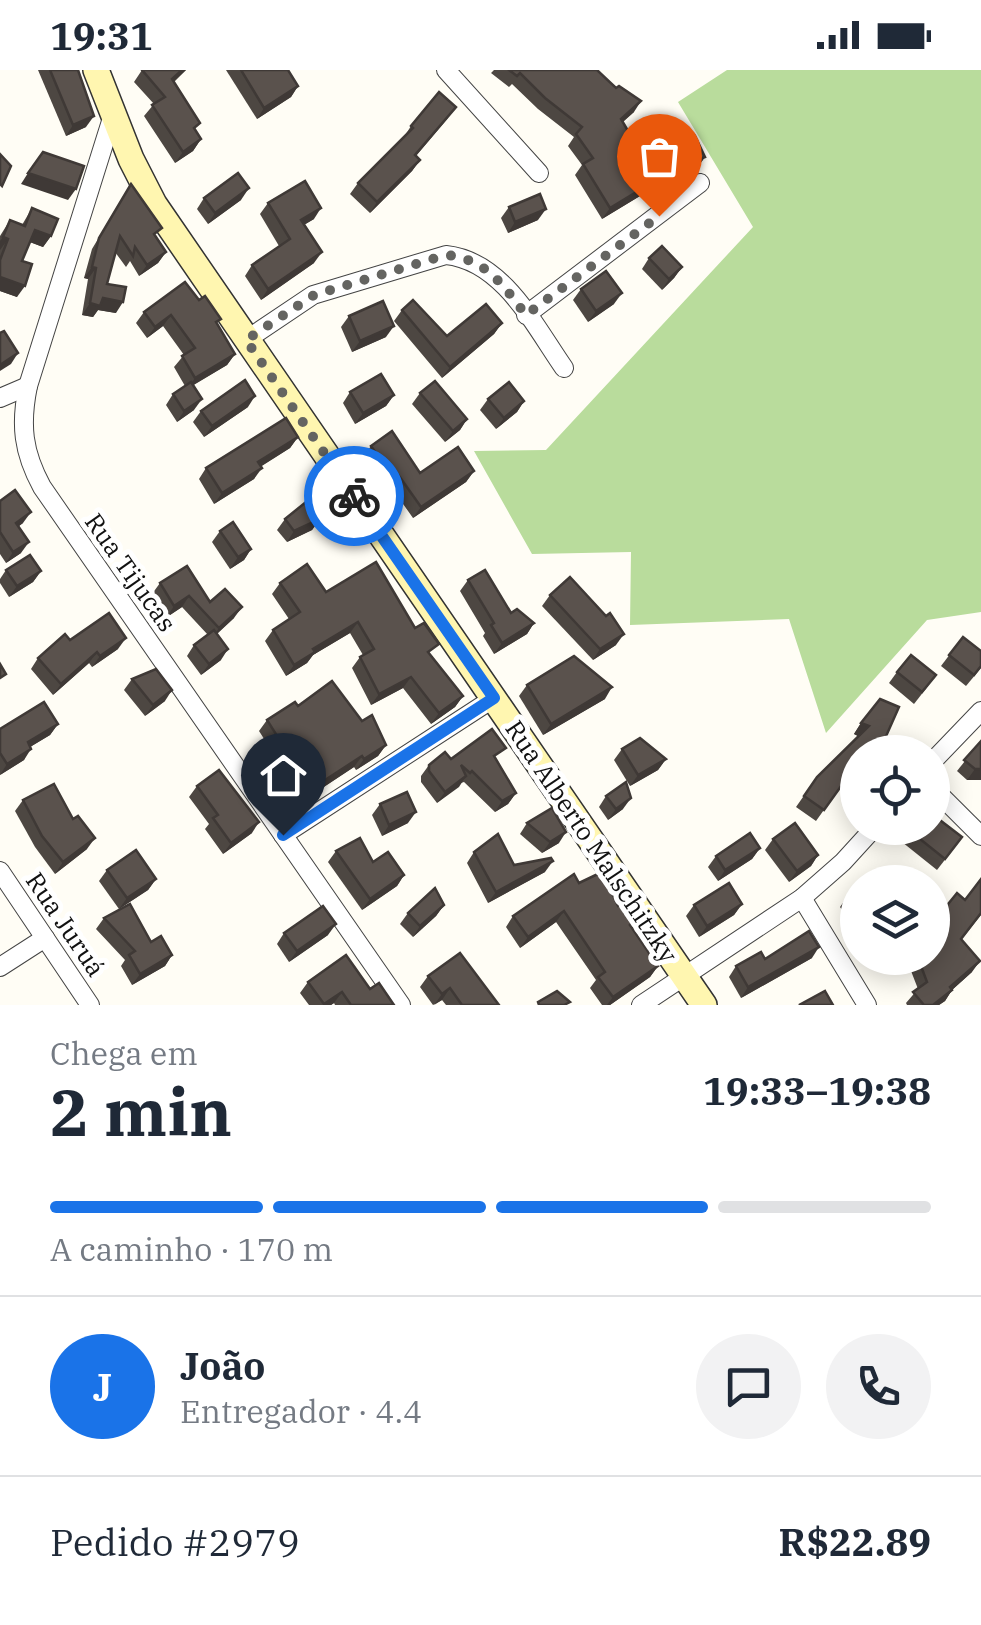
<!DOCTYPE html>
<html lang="pt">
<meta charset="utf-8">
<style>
:root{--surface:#fff;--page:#f2f2f3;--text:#1f2937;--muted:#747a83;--line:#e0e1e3;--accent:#1a73e8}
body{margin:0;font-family:"IBM Plex Serif",serif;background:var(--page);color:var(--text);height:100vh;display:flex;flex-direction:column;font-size:38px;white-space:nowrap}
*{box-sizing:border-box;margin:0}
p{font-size:32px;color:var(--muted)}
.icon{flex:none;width:55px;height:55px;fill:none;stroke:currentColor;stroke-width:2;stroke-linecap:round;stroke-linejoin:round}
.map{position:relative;height:935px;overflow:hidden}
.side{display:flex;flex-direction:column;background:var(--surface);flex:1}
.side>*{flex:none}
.buttons{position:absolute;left:840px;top:665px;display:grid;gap:20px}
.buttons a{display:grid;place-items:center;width:110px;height:110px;border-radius:50%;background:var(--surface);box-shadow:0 5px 25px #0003;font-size:50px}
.pin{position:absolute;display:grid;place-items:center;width:85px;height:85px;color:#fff;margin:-102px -42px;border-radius:50% 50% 50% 0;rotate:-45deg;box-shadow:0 0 10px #0007}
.pin .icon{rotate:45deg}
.courier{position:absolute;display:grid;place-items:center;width:100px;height:100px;margin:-50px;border:8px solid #1a73e8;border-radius:50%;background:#fff;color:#222;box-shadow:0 2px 12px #0007}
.summary em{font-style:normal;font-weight:700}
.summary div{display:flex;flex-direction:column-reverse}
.summary{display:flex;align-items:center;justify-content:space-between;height:170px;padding:0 50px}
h1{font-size:65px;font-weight:700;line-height:75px}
.bar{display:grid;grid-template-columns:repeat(4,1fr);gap:15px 10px;align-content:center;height:120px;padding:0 50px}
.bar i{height:12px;border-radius:8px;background:var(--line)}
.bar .active{background:var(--accent)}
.bar p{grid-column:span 4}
.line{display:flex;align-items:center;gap:25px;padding:0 50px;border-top:2px solid var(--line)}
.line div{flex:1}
.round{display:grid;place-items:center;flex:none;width:105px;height:105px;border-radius:52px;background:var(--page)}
.status{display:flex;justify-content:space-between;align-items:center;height:70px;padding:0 50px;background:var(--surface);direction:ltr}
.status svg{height:28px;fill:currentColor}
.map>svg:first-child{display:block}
.forest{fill:#b9dc9c}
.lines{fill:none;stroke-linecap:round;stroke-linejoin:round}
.street-casing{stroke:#444;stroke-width:20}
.secondary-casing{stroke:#333;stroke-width:28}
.street{stroke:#fff;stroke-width:18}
.secondary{stroke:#fff6b0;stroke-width:25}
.wall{fill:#4d4742}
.shaded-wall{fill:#3f3936}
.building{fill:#5a524d;stroke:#3f3936;stroke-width:2.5}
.done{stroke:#646461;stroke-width:10;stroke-dasharray:0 18}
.route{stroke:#1a73e8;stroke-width:12}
.labels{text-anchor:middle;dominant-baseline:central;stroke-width:10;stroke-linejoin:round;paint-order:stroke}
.street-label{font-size:25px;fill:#111;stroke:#fff}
</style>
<div class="status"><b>19:31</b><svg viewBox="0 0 49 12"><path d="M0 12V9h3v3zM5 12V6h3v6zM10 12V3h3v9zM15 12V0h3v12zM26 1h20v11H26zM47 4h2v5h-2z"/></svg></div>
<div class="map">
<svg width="981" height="935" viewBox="0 0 981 935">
<rect width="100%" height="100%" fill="#fffdf5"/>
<path class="forest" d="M727 0H981V542L927 550 826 663 789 549 630 555 631 482 532 484 474 381 546 380 753 157 678 32Z"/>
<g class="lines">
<g class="street-casing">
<g id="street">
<path d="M446 0 539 103"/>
<path d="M113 45 28 316C20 355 23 382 42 417L401 935"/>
<path d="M526 245 700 113"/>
<path d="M246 270 313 225 446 185C503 191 534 255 564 298"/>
<path d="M0 328 28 316"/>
<path d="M932 692 981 641"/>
<path d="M932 717 981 766"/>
<path d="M283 765 494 628"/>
<path d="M0 801 90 935"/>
<path d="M802 828 867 935"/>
<path d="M0 897 45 868"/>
<path d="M641 935 802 828 843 792 874 758"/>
</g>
</g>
<g class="secondary-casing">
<path id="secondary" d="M96 0 131 89 154 134 704 935"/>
</g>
<use href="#street" class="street"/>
<use href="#secondary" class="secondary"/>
</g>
<g class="wall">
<path d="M38 0H78L86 57 66 66Z"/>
<path d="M142 0H186L174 12 195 61 201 69 193 81 175 93 144 46 154 34 134 12Z"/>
<path d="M226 0H288L298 16 291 27 257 49Z"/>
<path d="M494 0H597L634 42 623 52 645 90 705 87 697 98 668 109 602 149 575 105 582 95 568 76 574 67 538 39 512 14 509 17 491 3Z"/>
<path d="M448 48 416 86 420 90 412 101 370 143 350 124 358 113 404 67 411 56Z"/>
<path d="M131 114 156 167 166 182 158 193 139 206 130 191 126 197 115 182 107 214 116 243 98 240 93 247 82 245 88 209 84 208 92 179Z"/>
<path d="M204 128 241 130 208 154 197 139Z"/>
<path d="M268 133 314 149 304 155 314 193 261 230 245 206 252 195 279 176 260 144Z"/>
<path d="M509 137 538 150 508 163 501 148Z"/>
<path d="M32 138 51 166 43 177 30 172 22 191 17 227 0 221V166L10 150 22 155Z"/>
<path d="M649 188 682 197 674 208 662 220 642 199Z"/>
<path d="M185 212 217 254 235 284 227 295 193 315 194 340 177 352 166 335 173 324 185 316 174 297 184 285 163 256 147 268 136 253 144 242Z"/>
<path d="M581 219 614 234 588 252 573 230Z"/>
<path d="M402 240 447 266 502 253 494 264 442 308 394 251Z"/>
<path d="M349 246 386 267 352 282 341 257Z"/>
<path d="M350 322 394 325 386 336 355 354 343 333Z"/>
<path d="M420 323 467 349 460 360 445 372 412 334Z"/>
<path d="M488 329 524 331 517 342 496 359 480 340Z"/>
<path d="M248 337 204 367 193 352 201 341Z"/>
<path d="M298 367 290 378 261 396 254 409 214 434 199 409 206 398Z"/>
<path d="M371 376 420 403 474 401 466 412 413 448 384 407 379 410 363 387Z"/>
<path d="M0 431 23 453 19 456 21 483 6 493 0 484Z"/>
<path d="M285 449H320L312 460 287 472 277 460Z"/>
<path d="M220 461 251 479 244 490 230 499 212 472Z"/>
<path d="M6 500 41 501 33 512 9 527 0 513V509Z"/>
<path d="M468 510 511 543 534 553 527 564 494 584 483 566 485 563 460 521Z"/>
<path d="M160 513 210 532 234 548 217 564 221 590 201 605 187 586 194 575 208 565 182 537 167 547 152 524Z"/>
<path d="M280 513 326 522 431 585 463 626 455 637 431 654 403 618 371 635 352 598 360 587 363 585 350 563 313 585 307 593 286 606 265 571 273 560 289 549 272 524Z"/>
<path d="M550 525 616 575 593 590 542 536Z"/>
<path d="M963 567 981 598 966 616 941 596Z"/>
<path d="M70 570 118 579 92 597 89 593 53 625 31 599 38 588Z"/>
<path d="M897 602 928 616 914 634 889 613Z"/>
<path d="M132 609 165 631 145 646 124 620Z"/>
<path d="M527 615 605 629 543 665 519 626Z"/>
<path d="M298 636 362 651 386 675 378 686 356 700 354 697 295 736 279 712 286 703 259 661 267 650Z"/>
<path d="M861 653 858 711 847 722 841 716 816 751 796 737 817 707 859 666 854 664Z"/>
<path d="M58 654 50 665 30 677 24 690 0 705V659Z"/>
<path d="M981 671V710H967L957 701Z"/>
<path d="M622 679 666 689 658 700 630 716 614 690Z"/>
<path d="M451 689 497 690 516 723 508 734 495 742 464 712 461 713 437 733 421 712V706L429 695Z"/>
<path d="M197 716 252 763 223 784 205 759 209 754 189 727Z"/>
<path d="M606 726 623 739 608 750 599 737Z"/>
<path d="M23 730 87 779 55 804 35 777 15 741Z"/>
<path d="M380 734 408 753 382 766 372 745Z"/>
<path d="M527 753 559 773 542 783 520 764Z"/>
<path d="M912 758 954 778 937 800 902 772Z"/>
<path d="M773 769 818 785 811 796 789 812 765 780Z"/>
<path d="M760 778 752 789 718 811 708 797 716 786Z"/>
<path d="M336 781 373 792 404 805 397 816 362 840 328 792Z"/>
<path d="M474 782 514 795 545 802 488 833 467 793Z"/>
<path d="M107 800 156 809 148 820 119 839 99 811Z"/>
<path d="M981 809V845L961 870 972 902 952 920 945 931 939 935H907L906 933 918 919 906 888H932L965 830Z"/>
<path d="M579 813 618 836 631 858 658 896 650 907 610 935H602L590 918 596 910 556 852 520 878 506 857 513 846Z"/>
<path d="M858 819V854L854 857 840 837 848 826Z"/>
<path d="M742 834 734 845 699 867 686 846 694 835Z"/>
<path d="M444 835 436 846 413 867 400 854 408 843Z"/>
<path d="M104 848 151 872 172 885 165 896 132 915 121 896 125 890 96 859Z"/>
<path d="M284 863 328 865 289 892 277 874Z"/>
<path d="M812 888 741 928 729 907 736 896 765 889Z"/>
<path d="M428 906 499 935H446L442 930 433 935 420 917Z"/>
<path d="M308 912 370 919 394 935H335L334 933 331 935H309L300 923Z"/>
</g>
<g class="shaded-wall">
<path d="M182 0H186L164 20 172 9Z"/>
<path d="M298 16 291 27 257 49 264 38Z"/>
<path d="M641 31 634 42 613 60 621 49Z"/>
<path d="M94 46 86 57 66 66 73 55Z"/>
<path d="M201 69 193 81 175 93 183 82Z"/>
<path d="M705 87 697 98 668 109 602 149 610 138 676 98Z"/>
<path d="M420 90 412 101 370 143 377 132Z"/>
<path d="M28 103 76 119 68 130 21 114Z"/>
<path d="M249 118 241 130 208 154 215 143Z"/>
<path d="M321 138 314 149 293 161 301 150Z"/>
<path d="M546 139 538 150 508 163 515 152Z"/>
<path d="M35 160 51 166 43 177 27 171Z"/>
<path d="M3 167 8 169 0 180V171Z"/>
<path d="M166 182 158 193 139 206 147 195Z"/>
<path d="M322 182 314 193 261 230 268 219Z"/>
<path d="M92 197 96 198 88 209 84 208Z"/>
<path d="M682 197 674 208 662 220 669 209Z"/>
<path d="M0 207 25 216 17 227 0 221Z"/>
<path d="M622 223 614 234 588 252 596 241Z"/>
<path d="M103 228 123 232 116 243 98 240 93 247 82 245 90 233Z"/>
<path d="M171 245 163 256 147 268 155 257Z"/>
<path d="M502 253 494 264 442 308 450 297Z"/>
<path d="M394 256 386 267 352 282 360 271Z"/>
<path d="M18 283 11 294 0 301V295Z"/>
<path d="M235 284 227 295 187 319 195 308Z"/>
<path d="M394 325 386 336 355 354 363 343Z"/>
<path d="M255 326 248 337 204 367 212 356Z"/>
<path d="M202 329 194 340 177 352 184 341Z"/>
<path d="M524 331 517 342 496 359 504 348Z"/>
<path d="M467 349 460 360 445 372 453 361Z"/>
<path d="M298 367 290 378 251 403 258 392Z"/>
<path d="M262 398 254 409 214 434 222 423Z"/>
<path d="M474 401 466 412 413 448 421 437Z"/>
<path d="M31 442 23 453 8 464 16 453Z"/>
<path d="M320 449 312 460 287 472 294 461Z"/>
<path d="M29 472 21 483 6 493 13 482Z"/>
<path d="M251 479 244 490 230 499 238 487Z"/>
<path d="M41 501 33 512 9 527 17 516Z"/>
<path d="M189 526 182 537 167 547 174 536Z"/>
<path d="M242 537 234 548 211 569 219 558Z"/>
<path d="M358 552 350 563 313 585 307 593 286 606 294 595 313 579Z"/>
<path d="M534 553 527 564 494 584 502 573Z"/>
<path d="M624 564 616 575 593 590 600 579Z"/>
<path d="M126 568 118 579 92 597 100 586Z"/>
<path d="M228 579 221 590 201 605 209 594Z"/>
<path d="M97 582 89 593 53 625 61 614Z"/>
<path d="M411 607 403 618 371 635 379 624Z"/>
<path d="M612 617 605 629 543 665 551 654Z"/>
<path d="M172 620 165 631 145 646 153 635Z"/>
<path d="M463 626 455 637 431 654 439 643Z"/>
<path d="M861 653 869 656 861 668 854 664Z"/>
<path d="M58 654 50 665 20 683 28 672Z"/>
<path d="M386 675 378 686 356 700 364 689Z"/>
<path d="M31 679 24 690 0 705 7 694Z"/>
<path d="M362 686 354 697 295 736 302 725Z"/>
<path d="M666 689 658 700 630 716 638 705Z"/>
<path d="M975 699H981V710H967Z"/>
<path d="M466 706 459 717 437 733 445 722Z"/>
<path d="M516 723 508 734 495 742 502 731Z"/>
<path d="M631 728 623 739 608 750 616 739Z"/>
<path d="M416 742 408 753 382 766 389 755Z"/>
<path d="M259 752 252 763 223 784 231 773Z"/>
<path d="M566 762 559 773 542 783 550 772Z"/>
<path d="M95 768 87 779 55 804 63 792Z"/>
<path d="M760 778 752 789 718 811 725 800Z"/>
<path d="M818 785 811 796 789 812 797 801Z"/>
<path d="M553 791 545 802 488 833 496 822Z"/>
<path d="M404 805 397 816 362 840 370 829Z"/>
<path d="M156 809 148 820 119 839 127 828Z"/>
<path d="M742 834 734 845 699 867 707 856Z"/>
<path d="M444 835 436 846 413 867 420 856Z"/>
<path d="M564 841 556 852 520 878 528 867Z"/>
<path d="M336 854 328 865 289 892 297 881Z"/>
<path d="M819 877 812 888 741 928 748 917Z"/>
<path d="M172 885 165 896 132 915 140 904Z"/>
<path d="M980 891 972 902 952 920 945 931 939 935H933Z"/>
<path d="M658 896 650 907 610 935H607L613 927Z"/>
<path d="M450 918 442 930 434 935 442 924Z"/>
<path d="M342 922 334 933 331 935H323Z"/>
</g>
<g class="building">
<path d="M50 0H78L94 46 73 55Z"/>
<path d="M142 0H182L172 9 200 53 194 58 201 69 183 82 152 35 165 27Z"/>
<path d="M241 0H288L298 16 264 38Z"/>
<path d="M509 0H597L616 18 619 16 641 31 621 49 645 90 695 66 705 87 676 98 610 138 583 94 593 88 576 64 582 57 545 28 520 3 517 6Z"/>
<path d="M439 22 456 37 415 85 420 90 377 132 358 113 413 58 411 56Z"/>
<path d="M43 82 84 96 76 119 28 103Z"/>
<path d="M0 84 11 96 2 116 0 114Z"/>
<path d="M238 103 249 118 215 143 204 128Z"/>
<path d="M305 111 321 138 301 150 322 182 268 219 252 195 290 169 268 133Z"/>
<path d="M131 114 162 158 154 164 166 182 147 195 135 177 133 186 120 166 107 214 126 217 123 232 103 228 100 236 90 233 96 198 92 197 99 168Z"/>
<path d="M540 124 546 139 515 152 509 137Z"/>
<path d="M32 138 58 149 51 166 35 160 22 191 32 194 25 216 0 207V190L8 169 3 167 10 150 25 156Z"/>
<path d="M662 176 682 197 669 209 649 188Z"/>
<path d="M606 201 622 223 596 241 581 219Z"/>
<path d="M185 212 199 230 205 226 221 249 216 252 235 284 195 308 182 286 195 278 171 245 155 257 144 242Z"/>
<path d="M413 230 447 266 486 234 502 253 450 297 402 240Z"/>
<path d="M383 231 394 256 360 271 349 246Z"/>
<path d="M4 261 18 283 0 295V263Z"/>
<path d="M381 304 394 325 363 343 350 322Z"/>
<path d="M245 310 255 326 212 356 201 341Z"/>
<path d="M435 311 467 349 453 361 420 323Z"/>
<path d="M191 312 202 329 184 341 173 324Z"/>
<path d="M509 312 524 331 504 348 488 329Z"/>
<path d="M286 348 298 367 258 392 262 398 222 423 206 398Z"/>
<path d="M392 361 420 403 458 377 474 401 421 437 392 396 387 399 371 376Z"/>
<path d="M15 420 31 442 16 453 29 472 13 482 0 462V431Z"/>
<path d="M306 432 320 449 294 461 285 449Z"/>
<path d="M233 452 251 479 238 487 220 461Z"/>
<path d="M30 485 41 501 17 516 6 500Z"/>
<path d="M376 492 415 558 424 553 439 574 428 582 463 626 439 643 411 607 379 624 360 587 374 579 358 552 313 579 315 582 294 595 273 560 300 542 280 513 307 494 326 522Z"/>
<path d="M187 496 210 532 225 519 242 537 219 558 189 526 174 536 160 513Z"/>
<path d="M485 500 511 543 517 539 534 553 502 573 491 555 494 553 468 510Z"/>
<path d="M570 507 606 546 610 543 624 564 600 579 550 525Z"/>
<path d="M109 543 126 568 100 586 97 582 61 614 38 588 65 564 70 570Z"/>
<path d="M214 560 228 579 209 594 194 575Z"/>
<path d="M963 567 981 581V596L974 605 949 585Z"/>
<path d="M911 585 936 605 922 622 897 602Z"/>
<path d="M574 586 612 617 551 654 527 615Z"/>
<path d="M0 594 6 604 0 608Z"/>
<path d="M156 599 172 620 153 635 132 609Z"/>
<path d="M332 611 362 651 372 645 386 675 364 689 362 686 302 725 287 701 296 696 267 650 295 632 298 636Z"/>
<path d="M880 629 899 637 879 682H858V708L855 711 849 705 824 740 804 726 817 707 869 656 861 653Z"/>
<path d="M44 632 58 654 28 672 31 679 7 694 0 683V659Z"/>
<path d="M492 659 506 678 494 686 516 723 502 731 472 701 470 703 461 695 466 706 445 722 429 701V695L445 682 451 689Z"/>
<path d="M640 668 666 689 638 705 622 679Z"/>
<path d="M981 671V699H975L964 690Z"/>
<path d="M219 700 259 752 231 773 213 748 218 745 197 716Z"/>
<path d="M626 712 631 728 616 739 606 726Z"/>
<path d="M54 714 73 749 78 746 95 768 63 792 42 766 23 730Z"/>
<path d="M407 722 416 742 389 755 380 734Z"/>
<path d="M552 738 566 762 550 772 527 753Z"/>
<path d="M932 744 962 767 945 789 910 761 912 758H932Z"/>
<path d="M795 753 818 785 797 801 773 769Z"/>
<path d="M750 763 760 778 725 800 716 786Z"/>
<path d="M498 764 514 795 551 788 553 791 496 822 474 782Z"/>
<path d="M360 768 373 792 388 782 404 805 370 829 336 781Z"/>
<path d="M136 780 156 809 127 828 107 800Z"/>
<path d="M602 802 618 836 624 832 636 851 630 855 658 896 613 927 598 907 605 902 564 841 528 867 513 846 574 804 579 813Z"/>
<path d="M881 803 888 812H867Z"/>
<path d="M981 809V843L961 869 980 891 950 917 952 920 933 935H924L913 922 927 912 918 888H932V854L957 823 965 830Z"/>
<path d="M729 813 742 834 707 856 694 835Z"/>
<path d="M435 818 444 835 420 856 408 843Z"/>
<path d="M858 819V840L848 826Z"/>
<path d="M130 834 151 872 161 866 172 885 140 904 129 885 135 881 104 848Z"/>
<path d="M323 836 336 854 297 881 284 863Z"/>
<path d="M809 861 819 877 748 917 736 896 761 882 765 889Z"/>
<path d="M460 883 499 935H462L450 918 442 924 428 906Z"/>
<path d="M346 885 370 919 379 913 394 935H351L342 922 324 934 308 912Z"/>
<path d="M557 921 570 932 564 935H539L538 932Z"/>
<path d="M825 921 833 935H799Z"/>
</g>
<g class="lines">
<path class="done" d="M354 426 246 270 314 225 446 185C486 189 502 214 526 245L659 146"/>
<path class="route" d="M283 765 494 628 354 426"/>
</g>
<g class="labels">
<g class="street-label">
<text transform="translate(131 502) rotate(55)">Rua Tijucas</text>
<text transform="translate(592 771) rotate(56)">Rua Alberto Malschitzky</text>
<text transform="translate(66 854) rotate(56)">Rua Juruá</text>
</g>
</g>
</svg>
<div class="buttons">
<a><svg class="icon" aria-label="locate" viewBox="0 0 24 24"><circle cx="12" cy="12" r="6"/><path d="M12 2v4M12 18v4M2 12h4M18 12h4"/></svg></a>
<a><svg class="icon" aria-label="layers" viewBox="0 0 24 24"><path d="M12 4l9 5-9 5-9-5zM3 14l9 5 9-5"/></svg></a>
</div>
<div class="pin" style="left:659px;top:146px;background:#ea580c"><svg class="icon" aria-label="bag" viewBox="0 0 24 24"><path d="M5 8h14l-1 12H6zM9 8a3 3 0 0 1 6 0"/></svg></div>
<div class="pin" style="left:283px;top:765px;background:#1f2937"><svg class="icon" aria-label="home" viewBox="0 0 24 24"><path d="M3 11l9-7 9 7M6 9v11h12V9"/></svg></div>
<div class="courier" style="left:354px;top:426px"><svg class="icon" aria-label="bike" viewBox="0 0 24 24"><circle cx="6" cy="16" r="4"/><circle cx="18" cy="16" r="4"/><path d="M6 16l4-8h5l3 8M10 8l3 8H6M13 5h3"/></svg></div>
</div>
<section class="side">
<div class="summary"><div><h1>2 min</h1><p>Chega em</p></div><em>19:33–19:38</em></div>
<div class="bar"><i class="active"></i><i class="active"></i><i class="active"></i><i></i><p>A caminho · 170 m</p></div>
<div class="line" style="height:180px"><b class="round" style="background:var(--accent);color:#fff">J</b><div><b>João</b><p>Entregador · 4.4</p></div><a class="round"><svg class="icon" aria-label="chat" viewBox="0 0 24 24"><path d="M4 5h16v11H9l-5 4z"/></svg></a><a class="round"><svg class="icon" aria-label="phone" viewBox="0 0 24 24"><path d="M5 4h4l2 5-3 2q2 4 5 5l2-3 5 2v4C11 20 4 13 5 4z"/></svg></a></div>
<div class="line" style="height:130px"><div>Pedido #2979</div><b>R$22.89</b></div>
</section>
